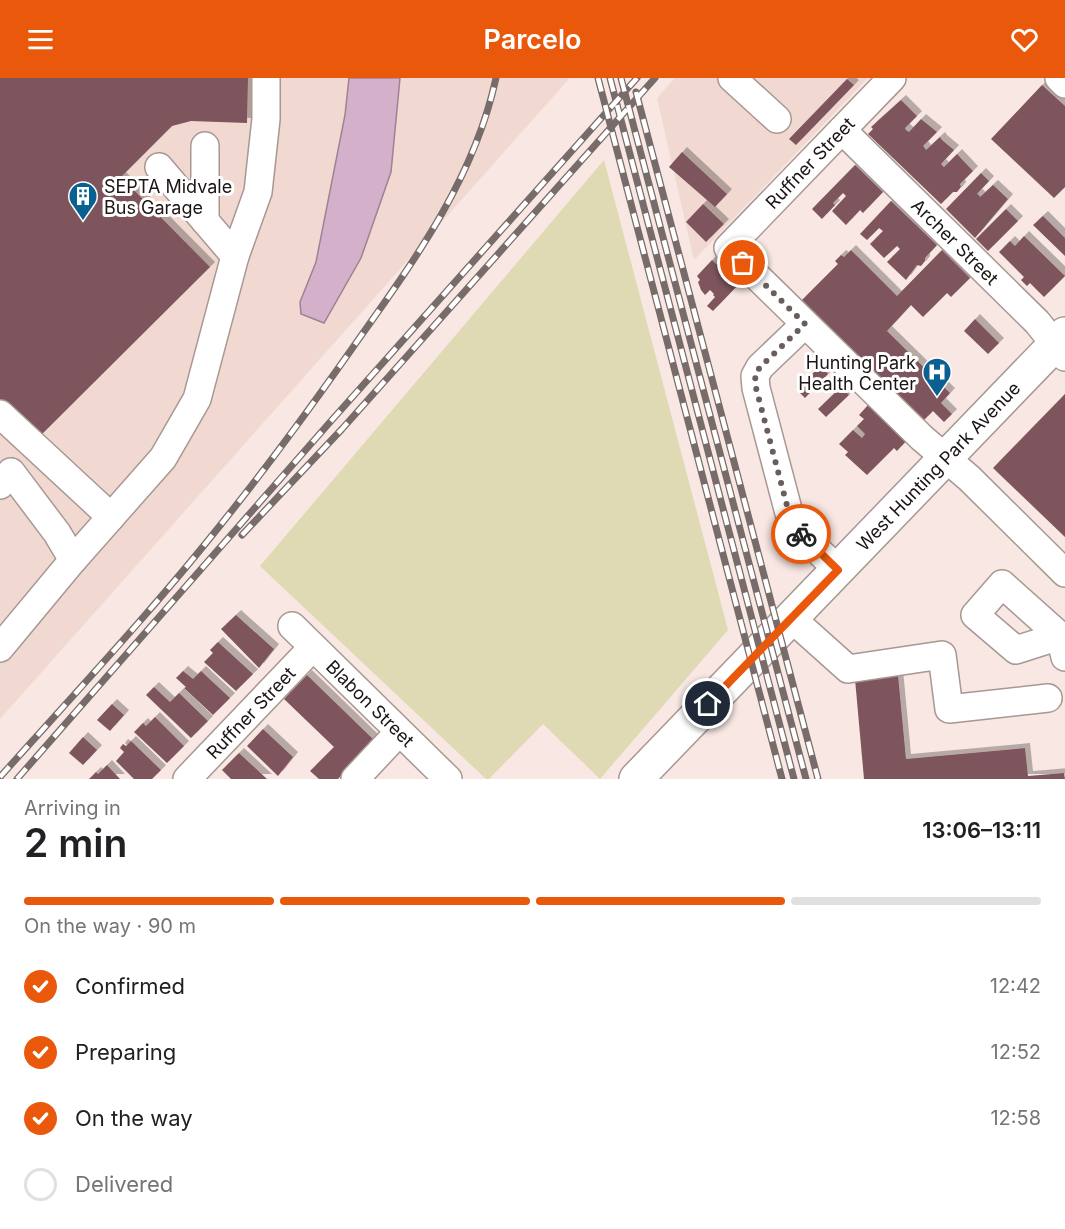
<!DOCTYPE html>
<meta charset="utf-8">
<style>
:root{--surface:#fff;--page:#f2f2f2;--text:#202124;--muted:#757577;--line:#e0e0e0;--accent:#ea580c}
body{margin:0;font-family:Inter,sans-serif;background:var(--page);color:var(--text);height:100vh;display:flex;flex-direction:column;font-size:22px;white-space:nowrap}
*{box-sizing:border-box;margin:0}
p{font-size:20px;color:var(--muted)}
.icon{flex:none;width:33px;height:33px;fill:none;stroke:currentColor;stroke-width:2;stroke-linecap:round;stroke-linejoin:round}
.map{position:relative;height:701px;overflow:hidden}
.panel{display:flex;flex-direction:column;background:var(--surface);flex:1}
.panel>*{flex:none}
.pin{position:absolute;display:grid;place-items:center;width:51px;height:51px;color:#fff;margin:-26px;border:3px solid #fff;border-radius:50%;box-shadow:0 2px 6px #0007}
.courier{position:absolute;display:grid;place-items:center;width:60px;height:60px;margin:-30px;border:4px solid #ea580c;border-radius:50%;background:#fff;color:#222;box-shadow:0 2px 8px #0007}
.head em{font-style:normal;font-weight:600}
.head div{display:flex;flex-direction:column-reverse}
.head{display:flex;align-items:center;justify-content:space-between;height:102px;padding:0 24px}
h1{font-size:39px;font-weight:600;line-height:45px}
.bar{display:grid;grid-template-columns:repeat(4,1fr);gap:9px 6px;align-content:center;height:72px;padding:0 24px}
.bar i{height:8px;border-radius:4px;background:var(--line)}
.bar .selected{background:var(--accent)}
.bar p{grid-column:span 4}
ol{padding:0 24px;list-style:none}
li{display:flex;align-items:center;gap:18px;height:66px}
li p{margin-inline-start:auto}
li .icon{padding:6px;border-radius:50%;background:var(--accent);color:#fff;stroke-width:4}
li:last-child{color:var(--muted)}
li i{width:33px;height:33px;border:3px solid var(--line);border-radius:50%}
header{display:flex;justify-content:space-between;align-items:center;height:78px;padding:0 24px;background:var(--accent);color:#fff;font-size:27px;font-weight:600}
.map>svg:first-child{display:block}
.built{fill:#f1d9d1}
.green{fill:#dfdab4}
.water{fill:#d5b0cb;stroke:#9d8294;stroke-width:1.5}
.building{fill:#7e555c;filter:url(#shadow)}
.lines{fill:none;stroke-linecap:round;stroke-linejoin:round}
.minor-casing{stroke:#a79893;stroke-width:30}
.major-casing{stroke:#a79893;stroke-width:36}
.minor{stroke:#fff;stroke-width:27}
.major{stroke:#fff;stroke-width:33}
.rail-casing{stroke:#776c6a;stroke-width:7}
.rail{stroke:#fff;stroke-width:4.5;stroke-dasharray:14;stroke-linecap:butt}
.done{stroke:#685e5c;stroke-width:6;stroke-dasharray:0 10.8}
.route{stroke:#ea580c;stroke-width:8}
.labels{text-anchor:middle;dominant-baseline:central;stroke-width:6;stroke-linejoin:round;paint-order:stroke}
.street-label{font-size:18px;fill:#1b1514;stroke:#fff}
.poi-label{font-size:18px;fill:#1b1514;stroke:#fff;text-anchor:start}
</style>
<header><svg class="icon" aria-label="menu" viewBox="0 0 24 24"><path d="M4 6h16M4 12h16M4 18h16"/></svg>Parcelo<svg class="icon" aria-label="heart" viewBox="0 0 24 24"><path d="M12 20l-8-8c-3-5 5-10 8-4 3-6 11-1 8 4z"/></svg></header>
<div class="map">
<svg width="1065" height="701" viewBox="0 0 1065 701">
<defs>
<filter id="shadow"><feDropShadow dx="5" dy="-5" stdDeviation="0" flood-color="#0004"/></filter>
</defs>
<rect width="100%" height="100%" fill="#f8e7e2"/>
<g class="built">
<path d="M0 0H567L568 2 0 641Z"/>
<path d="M675 0H868L694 182 657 20Z"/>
</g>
<path class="green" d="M604 82 728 552 600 701 543 646 489 701H486L260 488Z"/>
<path class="water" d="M349 0H400L391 94 361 180 324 245 301 236 300 224 316 184 345 37Z"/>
<g class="building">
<path d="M0 0H248L247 45 191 43 172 48 121 99 210 189 38 360 0 324Z"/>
<path d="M847 1 854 7 796 67 789 61Z"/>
<path d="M1042 7 1065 28V109L1054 120 991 61Z"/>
<path d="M901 22 917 38 905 50 906 52 909 54 921 41 937 54 923 68 924 69 926 72 940 59 942 62 954 72 941 86 944 89 957 76 973 93 960 106 961 109 957 114H953L941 126 868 56 873 51 871 49Z"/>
<path d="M682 74 727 116 715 129 669 89Z"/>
<path d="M855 87 883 114 863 135 860 132 846 147 832 133 846 118 843 115 833 125 835 127 822 141 812 131Z"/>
<path d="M981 95 989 103 977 116 979 117 980 119 993 107 1008 121 975 160 946 131Z"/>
<path d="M891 123 937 167 925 180V183L921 188 917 187 906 202 887 184 900 171 897 168 884 180 870 166 883 153 879 150 867 162 860 156Z"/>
<path d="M703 126 724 146 706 164 686 144Z"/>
<path d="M1006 131 1018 143 988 173 976 161Z"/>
<path d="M1043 138 1065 160V178L1033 147Z"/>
<path d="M1024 158 1065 198 1044 219 1030 205 1027 208 1021 202 1024 199 999 174 1010 163 1015 168Z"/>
<path d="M851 172 897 218 942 172 970 200 951 219 947 215 923 239 911 227 887 253 950 315 941 325 952 336 944 344 933 333 923 343 801 223 838 186 835 183 841 177 844 179Z"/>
<path d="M712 182 738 207 713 233 707 228 715 219 713 217 714 216 710 212 705 217 701 212 698 204 700 202 697 198Z"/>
<path d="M975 241 999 265 988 276 964 253Z"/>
<path d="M820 288 828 296 805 320 797 312Z"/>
<path d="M841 309 849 317 826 339 818 331Z"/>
<path d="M1065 316V459L993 390Z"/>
<path d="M869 326 908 361 897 373 894 370 867 397 845 377 848 374 839 366 853 352 862 360 865 356 857 348 864 341 859 337Z"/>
<path d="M236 537 274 571 259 590 221 551Z"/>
<path d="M218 564 253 596 236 613 204 584 213 575 210 572Z"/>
<path d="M183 593 193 601 201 593 230 620 213 637 184 610 186 609 176 600Z"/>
<path d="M307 597 375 663 338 701H319L310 693 334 669 284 621Z"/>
<path d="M898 597 906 681 1025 670 1028 698 1064 695 1065 701H864L855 601Z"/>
<path d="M154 609 170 624 179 615 208 643 191 660 146 617Z"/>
<path d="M112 626 124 637 110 653 97 642Z"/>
<path d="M155 639 184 668 167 685 134 654 143 645 146 648Z"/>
<path d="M263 651 293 679 278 698 247 668Z"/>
<path d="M83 659 97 672 83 687 69 675Z"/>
<path d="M131 663 161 692 152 701H134L116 683 124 674 120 670 123 666 126 668Z"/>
<path d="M239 675 267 701H231L222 692Z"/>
<path d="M107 687 120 701H89L96 694 98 696Z"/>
</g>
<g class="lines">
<g class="minor-casing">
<g id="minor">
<path d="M732 0 777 41"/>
<path d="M892 0 728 170 922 360 969 400 1065 495"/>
<path d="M1059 0 1065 6"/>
<path id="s1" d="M842 52 1037 244 1065 279"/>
<path d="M159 89 235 178 258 114 266 41V0"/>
<path d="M205 143V68"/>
<path d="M805 246 760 289 755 298 756 310 790 439 795 450 838 492"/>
<path d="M0 336 111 439"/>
<path d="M0 407 11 394 57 455 73 482 163 380 197 321 235 178"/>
<path d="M791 540 848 591 942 577 949 631 1048 620"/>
<path id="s2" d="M292 548 448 701"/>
<path d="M1060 558 1016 572 975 537 1002 506 1060 558 1065 579"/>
<path d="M0 570 73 482"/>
<path id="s3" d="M187 701 313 569"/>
<path d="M355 701 399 654"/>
</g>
</g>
<g class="major-casing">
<g id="major">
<path id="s4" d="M636 701 1065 256"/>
</g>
</g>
<use href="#minor" class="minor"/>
<use href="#major" class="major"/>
<g class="rail-casing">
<g id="rail">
<path d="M598 0 782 701"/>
<path d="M610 0 794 701"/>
<path d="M621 0 806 701"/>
<path d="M636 14 818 701"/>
<path d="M242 457 342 351 655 0"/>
<path d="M0 699C76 614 155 530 226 440 274 380 319 318 363 255 419 176 475 97 496 0"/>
<path d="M17 701 331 343 637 0"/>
</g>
</g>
<use href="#rail" class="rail"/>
</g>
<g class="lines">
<path class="done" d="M743 185 805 246 760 289 755 297 756 310 790 439 801 456"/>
<path class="route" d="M708 626 838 492 801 456"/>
</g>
<defs>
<g id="building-pin" transform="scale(1.5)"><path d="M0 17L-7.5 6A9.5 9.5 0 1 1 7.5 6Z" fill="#0a6091" stroke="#fff"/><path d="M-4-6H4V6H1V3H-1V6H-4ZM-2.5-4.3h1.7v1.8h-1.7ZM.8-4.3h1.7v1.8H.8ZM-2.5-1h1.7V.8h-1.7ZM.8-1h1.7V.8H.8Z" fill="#fff"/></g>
<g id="hospital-pin" transform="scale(1.5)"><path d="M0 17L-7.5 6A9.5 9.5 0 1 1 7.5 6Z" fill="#0a6091" stroke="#fff"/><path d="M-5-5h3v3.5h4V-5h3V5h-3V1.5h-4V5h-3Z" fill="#fff"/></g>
</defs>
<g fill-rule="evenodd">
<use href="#building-pin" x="83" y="118"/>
<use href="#hospital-pin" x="937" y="294"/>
</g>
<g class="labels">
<g class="street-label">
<text transform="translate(810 85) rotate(-46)">Ruffner Street</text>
<text stroke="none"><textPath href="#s1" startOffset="159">Archer Street</textPath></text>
<text stroke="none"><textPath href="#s4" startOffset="435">West Hunting Park Avenue</textPath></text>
<text stroke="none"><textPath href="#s2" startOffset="110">Blabon Street</textPath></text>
<text stroke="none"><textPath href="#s3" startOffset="92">Ruffner Street</textPath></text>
</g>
<g class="poi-label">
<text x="104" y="108">SEPTA Midvale<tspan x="104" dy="21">Bus Garage</tspan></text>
<text x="916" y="284" text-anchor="end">Hunting Park<tspan x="916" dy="21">Health Center</tspan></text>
</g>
</g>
</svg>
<div class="pin" style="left:743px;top:185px;background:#ea580c"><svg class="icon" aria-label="bag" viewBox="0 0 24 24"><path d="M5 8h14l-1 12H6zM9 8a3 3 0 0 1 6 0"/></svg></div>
<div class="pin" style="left:708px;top:626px;background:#1f2937"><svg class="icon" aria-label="home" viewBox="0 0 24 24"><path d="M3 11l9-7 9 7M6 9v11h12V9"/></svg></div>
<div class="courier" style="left:801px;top:456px"><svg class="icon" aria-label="bike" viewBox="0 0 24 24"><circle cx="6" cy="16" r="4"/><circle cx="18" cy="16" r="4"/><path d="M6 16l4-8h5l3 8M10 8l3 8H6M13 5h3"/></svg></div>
</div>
<section class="panel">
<div class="head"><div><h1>2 min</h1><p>Arriving in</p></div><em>13:06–13:11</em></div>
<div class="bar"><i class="selected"></i><i class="selected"></i><i class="selected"></i><i></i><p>On the way · 90 m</p></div>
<ol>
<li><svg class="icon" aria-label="check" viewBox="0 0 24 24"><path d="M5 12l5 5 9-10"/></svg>Confirmed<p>12:42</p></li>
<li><svg class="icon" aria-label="check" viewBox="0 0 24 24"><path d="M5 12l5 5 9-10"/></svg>Preparing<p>12:52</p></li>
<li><svg class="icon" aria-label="check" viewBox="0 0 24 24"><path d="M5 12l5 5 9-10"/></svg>On the way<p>12:58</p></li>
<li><i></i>Delivered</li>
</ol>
</section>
